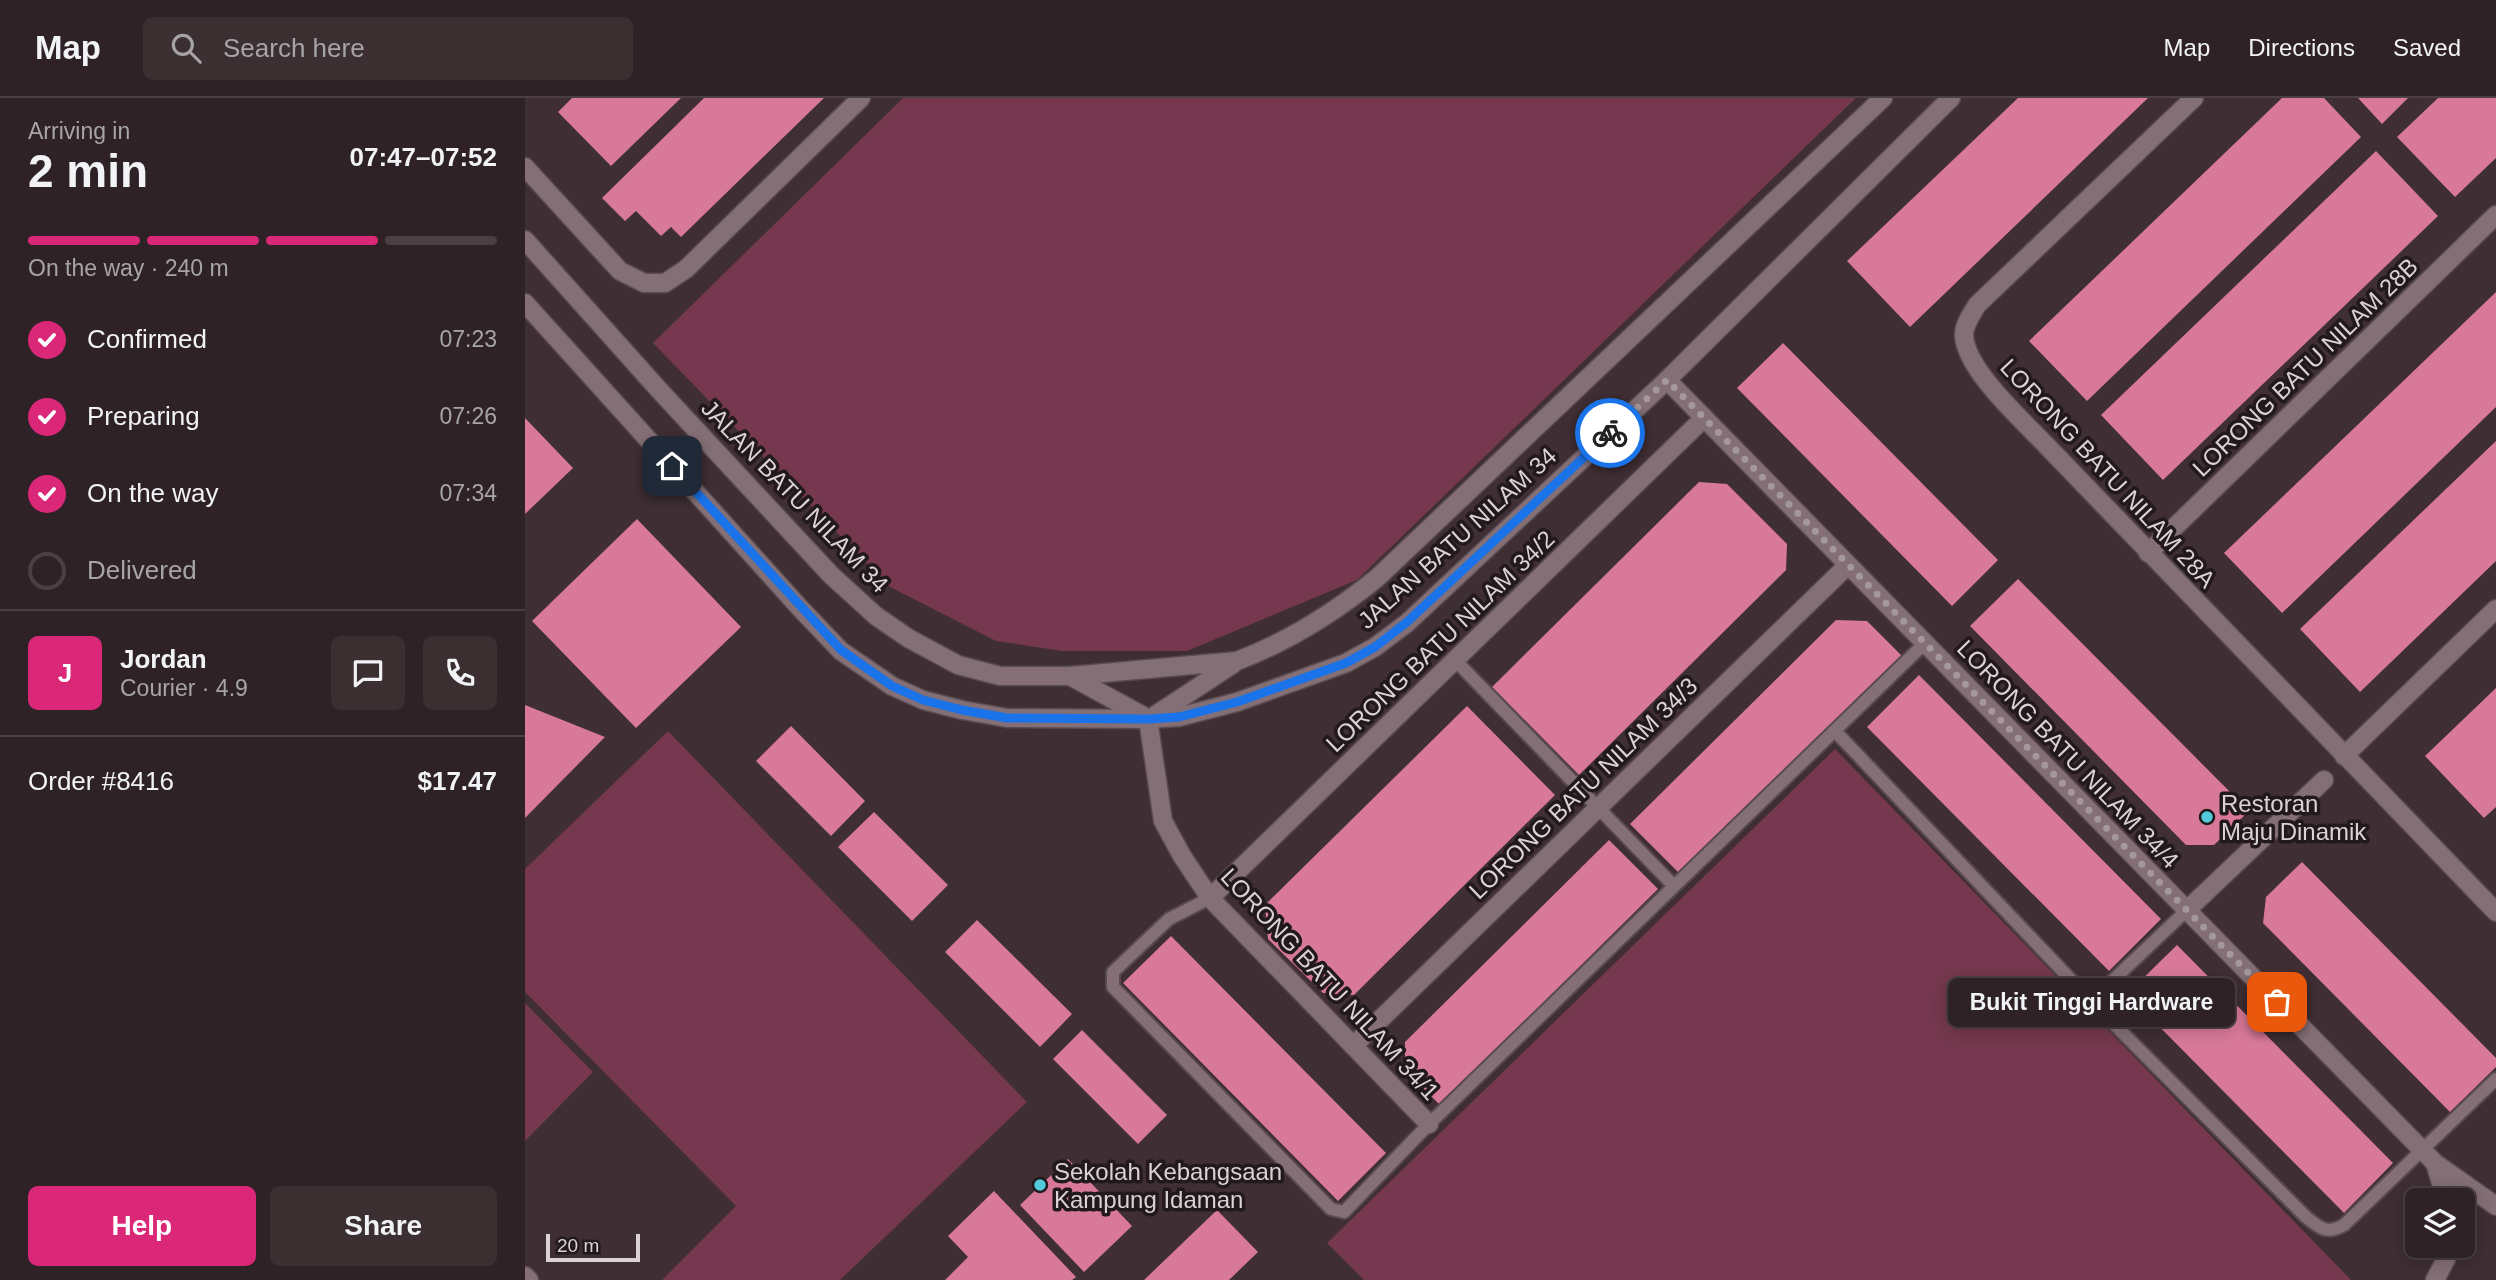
<!DOCTYPE html>
<meta charset="utf-8">
<style>
:root{--surface:#2f2226;--page:#3b2f32;--text:#f1f3f6;--muted:#a7a4a7;--line:#4a3f43;--accent:#db2777}
body{margin:0;font-family:Arial,sans-serif;background:var(--page);color:var(--text);height:100vh;display:flex;flex-direction:column;font-size:26px;white-space:nowrap}
*{box-sizing:border-box;margin:0}
p{font-size:23px;color:var(--muted)}
.icon{flex:none;width:38px;height:38px;fill:none;stroke:currentColor;stroke-width:2;stroke-linecap:round;stroke-linejoin:round}
.map{position:relative;flex:1;overflow:hidden}
.panel{display:flex;flex-direction:column;background:var(--surface);width:525px}
.panel>*{flex:none}
.buttons{position:absolute;left:1880px;top:1090px;display:grid;gap:14px}
.buttons a{display:grid;place-items:center;width:70px;height:70px;border-radius:10px;background:var(--surface);box-shadow:0 4px 18px #0003,0 0 0 2px var(--line);font-size:35px}
.scale{position:absolute;left:21px;bottom:18px;width:94px;box-sizing:border-box;padding-left:7px;border:4px solid #dcd1d4;border-top:0;font-size:19px;line-height:24px;white-space:nowrap;color:#dcd1d4;-webkit-text-stroke:5px #21191b;paint-order:stroke}
.pin{position:absolute;display:grid;place-items:center;width:60px;height:60px;color:#fff;margin:-30px;border-radius:14px;box-shadow:0 4px 10px #0006}
.courier{position:absolute;display:grid;place-items:center;width:70px;height:70px;margin:-35px;border:5px solid #1a73e8;border-radius:50%;background:#fff;color:#222;box-shadow:0 2px 9px #0007}
.bubble{position:absolute;height:49px;border-radius:10px;background:var(--surface);box-shadow:0 4px 18px #0003,0 0 0 2px var(--line);font-size:23px;font-weight:700;line-height:49px;text-align:center}
.summary em{font-style:normal;font-weight:700}
.summary div{display:flex;flex-direction:column-reverse}
.summary{display:flex;align-items:center;justify-content:space-between;height:119px;padding:0 28px}
h1{font-size:46px;font-weight:700;line-height:52px}
.bar{display:grid;grid-template-columns:repeat(4,1fr);gap:10px 7px;align-content:center;height:84px;padding:0 28px}
.bar i{height:9px;border-radius:5px;background:var(--line)}
.bar .current{background:var(--accent)}
.bar p{grid-column:span 4}
.line{display:flex;align-items:center;gap:18px;padding:0 28px;border-top:2px solid var(--line)}
.line div{flex:1}
.round{display:grid;place-items:center;flex:none;width:74px;height:74px;border-radius:10px;background:var(--page)}
ol{padding:0 28px;list-style:none}
li{display:flex;align-items:center;gap:21px;height:77px}
li p{margin-inline-start:auto}
li .icon{padding:7px;border-radius:50%;background:var(--accent);color:#fff;stroke-width:4}
li:last-child{color:var(--muted)}
li i{width:38px;height:38px;border:4px solid var(--line);border-radius:50%}
.button{display:flex;gap:14px;margin-top:auto;padding:14px 28px}
.button a{flex:1;height:80px;border-radius:10px;background:var(--accent);color:#fff;font-size:28px;font-weight:700;line-height:80px;text-align:center}
.button a+a{background:var(--page);color:var(--text)}
header{display:flex;align-items:center;gap:42px;box-sizing:border-box;height:98px;padding:0 35px;background:var(--surface);border-bottom:2px solid var(--line)}
header strong{font-size:33px}
nav{display:flex;gap:38px;margin-inline-start:auto;font-size:24px}
.search{width:490px;height:63px;background:var(--page);display:flex;align-items:center;gap:18px;box-sizing:border-box;padding:0 24px;border-radius:10px;color:var(--muted);font-size:26px}
main{display:flex;flex:1;min-height:0}
.map>svg:first-child{display:block}
.green{fill:#75384e}
.building{fill:#d9799a}
.lines{fill:none;stroke-linecap:round;stroke-linejoin:round}
.lane-casing{stroke:#584a4f;stroke-width:16}
.street-casing{stroke:#584a4f;stroke-width:21}
.secondary-casing{stroke:#584a4f;stroke-width:21}
.lane{stroke:#836f75;stroke-width:12}
.street{stroke:#836f75;stroke-width:18}
.secondary{stroke:#836f75;stroke-width:18}
.done{stroke:#a5989c;stroke-width:7;stroke-dasharray:0 12.6}
.route{stroke:#1a73e8;stroke-width:9}
.poi-dot{fill:#53cadc;stroke:#21191b;stroke-width:2.5}
.labels{text-anchor:middle;dominant-baseline:central;stroke-width:7;stroke-linejoin:round;paint-order:stroke}
.street-label{font-size:24px;fill:#dcd1d4;stroke:#21191b}
.poi-label{font-size:24px;fill:#dcd1d4;stroke:#21191b;text-anchor:start}
</style>
<header>
<strong>Map</strong>
<div class="search"><svg class="icon" aria-label="search" viewBox="0 0 24 24"><circle cx="10" cy="10" r="6"/><path d="M15 15l6 6"/></svg>Search here</div>
<nav><a>Map</a><a>Directions</a><a>Saved</a></nav>
</header>
<main>
<section class="panel">
<div class="summary"><div><h1>2 min</h1><p>Arriving in</p></div><em>07:47–07:52</em></div>
<div class="bar"><i class="current"></i><i class="current"></i><i class="current"></i><i></i><p>On the way · 240 m</p></div>
<ol>
<li><svg class="icon" aria-label="check" viewBox="0 0 24 24"><path d="M5 12l5 5 9-10"/></svg>Confirmed<p>07:23</p></li>
<li><svg class="icon" aria-label="check" viewBox="0 0 24 24"><path d="M5 12l5 5 9-10"/></svg>Preparing<p>07:26</p></li>
<li><svg class="icon" aria-label="check" viewBox="0 0 24 24"><path d="M5 12l5 5 9-10"/></svg>On the way<p>07:34</p></li>
<li><i></i>Delivered</li>
</ol>
<div class="line" style="height:126px"><b class="round" style="background:var(--accent);color:#fff">J</b><div><b>Jordan</b><p>Courier · 4.9</p></div><a class="round"><svg class="icon" aria-label="chat" viewBox="0 0 24 24"><path d="M4 5h16v11H9l-5 4z"/></svg></a><a class="round"><svg class="icon" aria-label="phone" viewBox="0 0 24 24"><path d="M5 4h4l2 5-3 2q2 4 5 5l2-3 5 2v4C11 20 4 13 5 4z"/></svg></a></div>
<div class="line" style="height:91px"><div>Order #8416</div><b>$17.47</b></div>
<div class="button"><a>Help</a><a>Share</a></div>
</section>
<div class="map">
<svg width="1971" height="1182" viewBox="0 0 1971 1182">
<rect width="100%" height="100%" fill="#3f2e33"/>
<g class="green">
<path d="M378 0H1331L832 482 662 553H537L471 543 365 489 128 245Z"/>
<path d="M143 633 502 1004 315 1182H137L211 1108 0 894V771Z"/>
<path d="M1310 651 1826 1182H839L802 1145Z"/>
<path d="M0 905 68 974 0 1043Z"/>
</g>
<g class="building">
<path d="M47 0H156L86 68 33 14Z"/>
<path d="M179 0H299L156 139 146 129 136 138 111 113 100 123 77 100Z"/>
<path d="M1493 0H1623L1385 229 1322 163Z"/>
<path d="M1757 0H1799L1836 39 1562 303 1504 243Z"/>
<path d="M1833 0H1883L1857 26Z"/>
<path d="M1913 0H1971V60L1930 99 1872 39Z"/>
<path d="M1851 53 1913 118 1638 382 1576 317Z"/>
<path d="M1971 194V309L1757 515 1699 455Z"/>
<path d="M1258 245 1473 462 1427 508 1212 290Z"/>
<path d="M0 320 48 370 0 416Z"/>
<path d="M1971 343V463L1835 594 1775 531Z"/>
<path d="M1174 384 1202 386 1262 446 1261 472 1054 677 967 589Z"/>
<path d="M112 421 216 529 111 630 7 523Z"/>
<path d="M1493 481 1724 713 1689 747H1661L1445 528Z"/>
<path d="M1311 522 1342 523 1377 558 1156 777 1105 726Z"/>
<path d="M1394 577 1636 821 1584 873 1342 629Z"/>
<path d="M1971 590V709L1959 720 1900 658Z"/>
<path d="M0 607 80 639 0 720Z"/>
<path d="M942 608 1030 697 829 897 798 895 743 841 740 807Z"/>
<path d="M266 628 340 703 306 738 231 663Z"/>
<path d="M349 714 423 787 387 823 313 749Z"/>
<path d="M1084 742 1133 791 915 1007 880 972V944Z"/>
<path d="M1777 764 1971 960V969L1925 1014 1738 825 1741 799Z"/>
<path d="M452 822 547 916 515 949 420 854Z"/>
<path d="M646 838 861 1055 813 1103 598 885Z"/>
<path d="M1652 847 1868 1065 1819 1115 1602 896Z"/>
<path d="M557 932 642 1017 613 1046 528 961Z"/>
<path d="M543 1061 607 1128 559 1174 495 1107Z"/>
<path d="M469 1093 551 1179 547 1182H420L443 1159 423 1138Z"/>
<path d="M692 1112 733 1154 704 1182H619Z"/>
</g>
<g class="lines">
<g class="lane-casing">
<g id="lane">
<path d="M930 562 1149 788"/>
<path d="M1310 633 1566 903"/>
<path d="M685 800 644 821 588 874V889L806 1111 819 1114 904 1026 1400 545"/>
<path d="M1662 812 1566 903 1781 1119C1795 1130 1801 1137 1819 1127L1971 981"/>
</g>
</g>
<g class="street-casing">
<g id="street">
<path d="M1669 0 1452 207C1447 216 1439 226 1439 237 1440 271 1498 323 1521 347L1971 814"/>
<path d="M0 69 95 173 119 185H140L161 171 336 0"/>
<path d="M1142 282 1910 1065 1971 1108"/>
<path d="M1623 455 1971 117"/>
<path d="M623 621 638 723 657 758 685 800 904 1026"/>
<path d="M1819 658 1971 511"/>
<path d="M685 800 1179 320"/>
<path d="M1662 812 1799 682"/>
<path d="M828 948 1323 467"/>
<path d="M1910 1065 1921 1102"/>
<path d="M0 1178 4 1182"/>
<path d="M1910 1182 1921 1161 1924 1148"/>
</g>
</g>
<g class="secondary-casing">
<g id="secondary">
<path d="M0 142 135 293 306 477 351 518 383 540 433 567 475 578H545L712 563C762 544 810 514 852 480L1358 0"/>
<path d="M0 205 275 510 316 553 367 588 398 602 437 612 482 620 623 621 654 619 712 604 821 565 850 549 882 525 1142 282 1426 0"/>
<path d="M545 578 622 620"/>
<path d="M626 620 708 566"/>
</g>
</g>
<use href="#lane" class="lane"/>
<use href="#street" class="street"/>
<use href="#secondary" class="secondary"/>
</g>
<g class="lines">
<path class="done" d="M1085 335 1142 282 1752 904"/>
<path class="route" d="M147 368 316 552 367 588 398 602 437 612 482 620 623 621 654 619 712 604 821 565 850 549 882 524 1085 335"/>
</g>
<g class="poi-dot">
<circle cx="1682" cy="719" r="7"/>
<circle cx="515" cy="1087" r="7"/>
</g>
<g class="labels">
<g class="street-label">
<text transform="translate(1780 269) rotate(-44)">LORONG BATU NILAM 28B</text>
<text transform="translate(1583 375) rotate(47)">LORONG BATU NILAM 28A</text>
<text transform="translate(270 398) rotate(46)">JALAN BATU NILAM 34</text>
<text transform="translate(932 440) rotate(-42)">JALAN BATU NILAM 34</text>
<text transform="translate(915 543) rotate(-44)">LORONG BATU NILAM 34/2</text>
<text transform="translate(1543 656) rotate(46)">LORONG BATU NILAM 34/4</text>
<text transform="translate(1058 690) rotate(-44)">LORONG BATU NILAM 34/3</text>
<text transform="translate(805 886) rotate(47)">LORONG BATU NILAM 34/1</text>
</g>
<g class="poi-label">
<text x="1696" y="705">Restoran<tspan x="1696" dy="28">Maju Dinamik</tspan></text>
<text x="529" y="1073">Sekolah Kebangsaan<tspan x="529" dy="28">Kampung Idaman</tspan></text>
</g>
</g>
</svg>
<div class="buttons">
<a><svg class="icon" aria-label="layers" viewBox="0 0 24 24"><path d="M12 4l9 5-9 5-9-5zM3 14l9 5 9-5"/></svg></a>
</div>
<div class="scale">20 m</div>
<div class="pin" style="left:1752px;top:904px;background:#ea580c"><svg class="icon" aria-label="bag" viewBox="0 0 24 24"><path d="M5 8h14l-1 12H6zM9 8a3 3 0 0 1 6 0"/></svg></div>
<div class="pin" style="left:147px;top:368px;background:#1f2937"><svg class="icon" aria-label="home" viewBox="0 0 24 24"><path d="M3 11l9-7 9 7M6 9v11h12V9"/></svg></div>
<div class="courier" style="left:1085px;top:335px"><svg class="icon" aria-label="bike" viewBox="0 0 24 24"><circle cx="6" cy="16" r="4"/><circle cx="18" cy="16" r="4"/><path d="M6 16l4-8h5l3 8M10 8l3 8H6M13 5h3"/></svg></div>
<div class="bubble" style="left:1423px;top:880px;width:287px">Bukit Tinggi Hardware</div>
</div>
</main>
